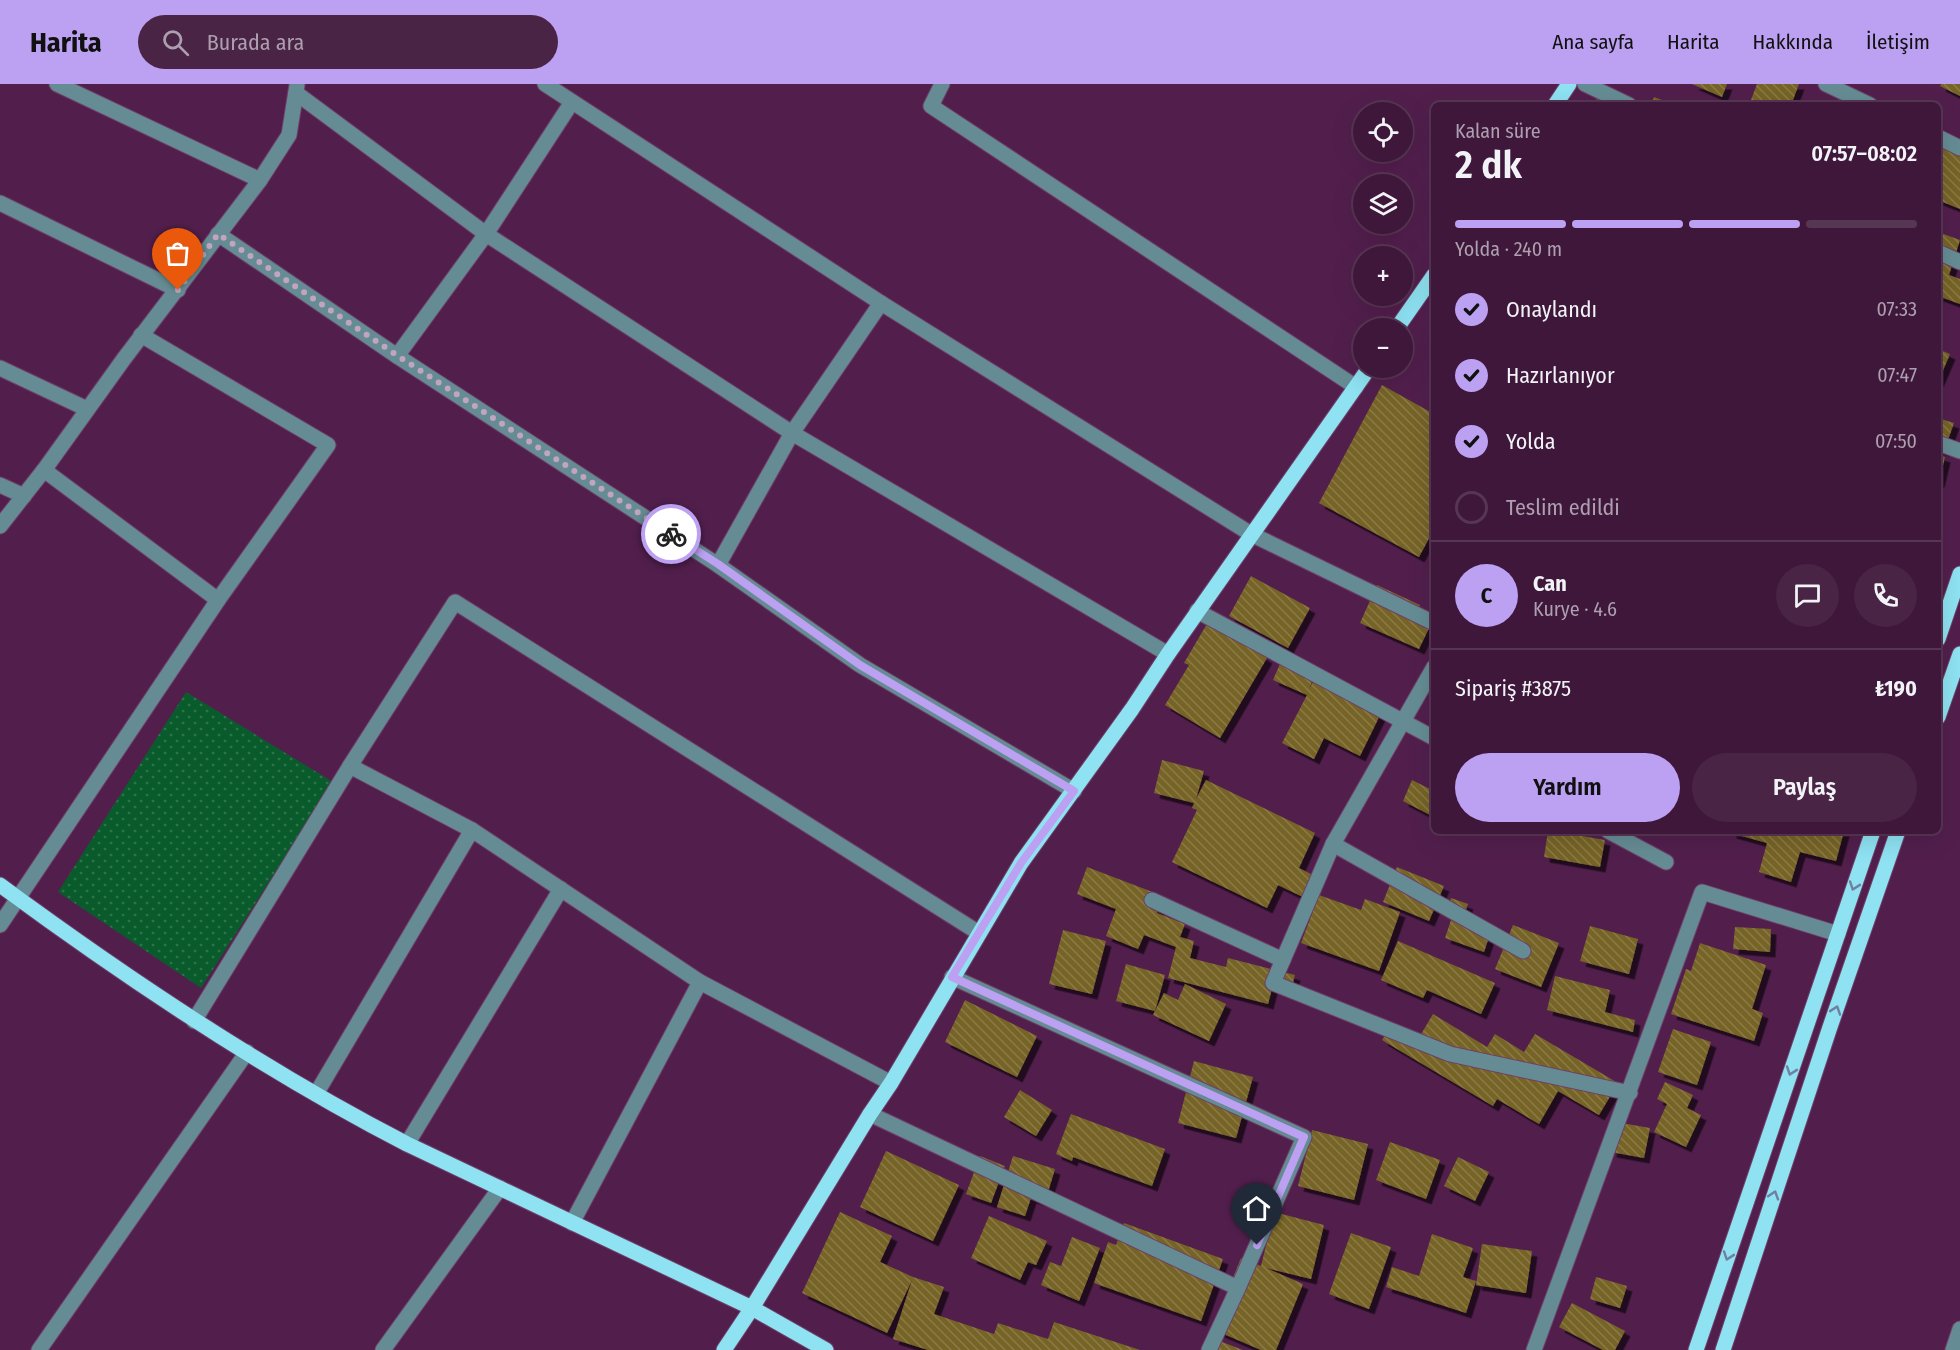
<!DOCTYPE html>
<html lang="tr">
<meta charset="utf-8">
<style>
:root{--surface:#3e173a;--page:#492445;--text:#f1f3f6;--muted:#ad9faf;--line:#573654;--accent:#bca0f2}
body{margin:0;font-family:"Fira Sans Condensed",sans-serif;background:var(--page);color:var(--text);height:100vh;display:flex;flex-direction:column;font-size:22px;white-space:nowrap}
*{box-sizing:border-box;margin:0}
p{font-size:20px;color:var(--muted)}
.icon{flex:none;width:33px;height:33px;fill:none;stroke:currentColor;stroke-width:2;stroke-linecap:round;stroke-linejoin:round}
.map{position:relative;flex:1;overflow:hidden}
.drawer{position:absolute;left:1431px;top:18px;width:510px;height:732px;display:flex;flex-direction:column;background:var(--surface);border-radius:9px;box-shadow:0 6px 24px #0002,0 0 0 2px var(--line)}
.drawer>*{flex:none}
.tools{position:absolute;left:1353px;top:18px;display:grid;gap:12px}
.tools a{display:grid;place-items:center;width:60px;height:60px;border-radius:50%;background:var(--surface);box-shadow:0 6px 24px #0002,0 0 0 2px var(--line);font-size:30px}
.pin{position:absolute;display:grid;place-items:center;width:51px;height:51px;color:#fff;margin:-62px -26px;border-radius:50% 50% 50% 0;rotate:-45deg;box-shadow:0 0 6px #0007}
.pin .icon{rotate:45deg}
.courier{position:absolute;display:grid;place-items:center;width:60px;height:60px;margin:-30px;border:4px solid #bca0f2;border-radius:50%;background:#fff;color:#222;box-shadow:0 2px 8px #0007}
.overview em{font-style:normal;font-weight:600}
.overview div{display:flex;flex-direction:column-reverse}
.overview{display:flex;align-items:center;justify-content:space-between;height:102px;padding:0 24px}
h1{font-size:39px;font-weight:600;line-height:45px}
.bar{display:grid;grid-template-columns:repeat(4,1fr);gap:9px 6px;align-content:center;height:72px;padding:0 24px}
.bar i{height:8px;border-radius:4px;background:var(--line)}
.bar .current{background:var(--accent)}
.bar p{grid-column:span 4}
.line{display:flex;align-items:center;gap:15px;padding:0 24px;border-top:2px solid var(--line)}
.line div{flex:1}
.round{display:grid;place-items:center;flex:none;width:63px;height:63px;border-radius:32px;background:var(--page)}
ol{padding:0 24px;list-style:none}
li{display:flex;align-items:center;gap:18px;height:66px}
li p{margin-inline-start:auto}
li .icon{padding:6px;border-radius:50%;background:var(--accent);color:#111;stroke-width:4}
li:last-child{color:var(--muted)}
li i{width:33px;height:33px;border:3px solid var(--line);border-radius:50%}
.button{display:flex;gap:12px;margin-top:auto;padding:12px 24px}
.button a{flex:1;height:69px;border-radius:36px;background:var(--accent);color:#111;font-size:24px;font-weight:600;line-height:69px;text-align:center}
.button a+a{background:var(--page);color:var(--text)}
header{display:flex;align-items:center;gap:36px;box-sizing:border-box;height:84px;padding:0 30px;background:var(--accent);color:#111}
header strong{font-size:28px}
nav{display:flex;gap:33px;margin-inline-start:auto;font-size:21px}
.search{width:420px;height:54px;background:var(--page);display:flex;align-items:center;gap:15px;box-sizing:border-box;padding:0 21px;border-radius:33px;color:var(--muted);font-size:22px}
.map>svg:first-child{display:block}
.park{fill:url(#park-dots)}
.building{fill:url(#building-back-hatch);filter:url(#shadow)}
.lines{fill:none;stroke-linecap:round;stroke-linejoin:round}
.minor-casing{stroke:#6e4069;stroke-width:17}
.major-casing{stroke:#6e4069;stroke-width:17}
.minor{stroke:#658c94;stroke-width:15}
.major{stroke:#8ee2f2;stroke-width:15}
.oneway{stroke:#7080a0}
.done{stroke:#c2a4be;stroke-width:6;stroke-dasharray:0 10.8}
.route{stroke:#bca0f2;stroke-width:8}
</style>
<header>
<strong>Harita</strong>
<div class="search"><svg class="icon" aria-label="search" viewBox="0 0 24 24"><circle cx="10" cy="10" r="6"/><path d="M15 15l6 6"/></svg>Burada ara</div>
<nav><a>Ana sayfa</a><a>Harita</a><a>Hakkında</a><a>İletişim</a></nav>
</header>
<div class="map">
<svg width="1960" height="1266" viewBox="0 0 1960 1266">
<defs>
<pattern id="park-dots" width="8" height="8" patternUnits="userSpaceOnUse" patternTransform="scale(1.5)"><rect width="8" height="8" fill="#095b2b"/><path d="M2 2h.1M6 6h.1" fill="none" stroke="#2e734b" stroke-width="1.8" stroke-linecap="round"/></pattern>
<pattern id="building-back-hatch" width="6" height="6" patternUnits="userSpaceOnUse" patternTransform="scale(1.5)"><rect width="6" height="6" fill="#766326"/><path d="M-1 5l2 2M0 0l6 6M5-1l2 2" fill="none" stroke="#8b7a46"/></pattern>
<filter id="shadow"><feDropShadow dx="5.5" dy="5.5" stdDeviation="0" flood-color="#0009"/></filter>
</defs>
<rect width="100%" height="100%" fill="#521f4d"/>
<path class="park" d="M186 608 333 698 201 904 58 808Z"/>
<g class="building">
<path d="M1692 0H1727L1722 13Z"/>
<path d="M1757 0H1799L1791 21H1749Z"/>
<path d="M1941 0H1960V12L1940 2Z"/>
<path d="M1599 10 1626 21H1594Z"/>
<path d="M1654 13 1675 21H1651Z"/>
<path d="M1938 60 1960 69V125L1938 116Z"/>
<path d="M1938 148 1960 156 1949 191 1960 195V220L1938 212Z"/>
<path d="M1938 265 1950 270 1938 298Z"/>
<path d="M1382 301 1434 330V445L1419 473 1319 419Z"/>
<path d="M1938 334 1954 339 1944 367 1938 365Z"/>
<path d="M1938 371 1945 373 1939 398H1938Z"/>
<path d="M1251 492 1310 524 1288 564 1229 532Z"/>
<path d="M1377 501 1420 521 1415 533 1431 540 1419 565 1360 539Z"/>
<path d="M1208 538 1267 574 1220 654 1165 621 1189 581 1184 579Z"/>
<path d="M1283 573 1316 588 1309 605 1318 589 1384 623 1360 672 1324 654 1314 675 1282 659 1307 611 1273 596Z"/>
<path d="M1162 676 1204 687 1196 715 1206 696 1315 749 1299 784 1313 791 1303 813 1278 801 1267 824 1172 778 1197 726 1192 724 1194 719 1154 709Z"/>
<path d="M1412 696 1434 707V733L1403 717Z"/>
<path d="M1548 747H1565V749L1605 756 1600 783 1544 773Z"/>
<path d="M1731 747H1844L1836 777 1800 768 1791 798 1759 788 1767 759 1731 749Z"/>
<path d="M1087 783 1163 812 1157 829 1185 840 1180 853 1194 857 1190 874 1226 883 1228 874 1295 891 1291 906 1273 901 1268 920 1168 894 1176 863 1144 851 1138 865 1106 852 1116 825 1077 810Z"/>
<path d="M1397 783 1444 802 1429 837 1383 818Z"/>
<path d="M1319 811 1361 826 1365 815 1400 828 1379 887 1301 859Z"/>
<path d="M1451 814 1468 820 1463 834 1492 844 1484 868 1445 854 1452 833 1445 831Z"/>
<path d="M1513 841 1559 859 1541 903 1495 885Z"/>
<path d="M1590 842 1638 855 1629 890 1580 877Z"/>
<path d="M1735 843 1771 845 1770 868 1733 865Z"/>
<path d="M1063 846 1106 857 1092 910 1049 900Z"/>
<path d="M1398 857 1495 899 1481 930 1427 906 1423 914 1381 896Z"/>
<path d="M1700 859 1766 881 1752 925 1763 929 1754 957 1671 930 1686 885 1691 887Z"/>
<path d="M1126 880 1165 891 1155 927 1116 917Z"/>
<path d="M1555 892 1610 906 1605 928 1635 936 1633 948 1547 926Z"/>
<path d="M1185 900 1226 920 1209 957 1153 931 1164 909 1178 916Z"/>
<path d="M965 916 1037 952 1017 993 945 958Z"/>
<path d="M1433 930 1487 963 1495 950 1524 968 1535 950 1618 999 1599 1031 1558 1007 1539 1040 1497 1015 1493 1022 1382 956 1388 946 1414 962Z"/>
<path d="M1673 945 1711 958 1697 1001 1658 988Z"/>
<path d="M1194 977 1253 993 1236 1054 1178 1039Z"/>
<path d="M1665 998 1693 1011 1687 1024 1701 1031 1686 1063 1654 1048 1667 1020 1657 1015Z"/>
<path d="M1020 1006 1052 1026 1036 1052 1004 1033Z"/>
<path d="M1071 1030 1165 1065 1152 1102 1073 1073 1072 1077 1056 1070Z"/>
<path d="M1616 1038 1650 1044 1644 1074 1611 1068Z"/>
<path d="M1312 1046 1368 1060 1354 1116 1298 1102Z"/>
<path d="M1390 1058 1440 1076 1426 1115 1376 1096Z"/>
<path d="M886 1067 959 1101 933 1157 860 1123Z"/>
<path d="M980 1072 1005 1082 991 1119 966 1110Z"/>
<path d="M1013 1072 1055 1085 1045 1118 1031 1114 1025 1132 997 1123Z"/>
<path d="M1458 1073 1489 1088 1475 1117 1444 1102Z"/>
<path d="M840 1128 892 1152 880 1178 913 1193 944 1203 934 1230 994 1250 998 1239 1048 1255 1054 1238 1140 1266H928L893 1255 912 1196 887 1249 802 1209Z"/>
<path d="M1274 1128 1324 1141 1311 1195 1266 1184 1303 1200 1276 1266H1261L1212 1245 1241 1174 1261 1182Z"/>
<path d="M989 1132 1047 1157 1036 1181 1028 1178 1020 1196 971 1174Z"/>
<path d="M1124 1139 1223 1175 1201 1237 1094 1199 1108 1158 1116 1161Z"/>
<path d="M1351 1149 1391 1163 1369 1225 1329 1210Z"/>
<path d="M1432 1150 1473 1164 1463 1193 1476 1197 1466 1229 1386 1203 1392 1183 1419 1192Z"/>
<path d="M1072 1153 1100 1164 1079 1217 1041 1201 1050 1178 1061 1182Z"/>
<path d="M1482 1160 1532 1167 1526 1209 1476 1201Z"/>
<path d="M1596 1193 1627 1202 1620 1224 1590 1215Z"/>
<path d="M1572 1219 1625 1247 1615 1266H1603L1559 1243Z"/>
<path d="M1209 1253 1243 1266H1204Z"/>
</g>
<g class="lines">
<g class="minor-casing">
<g id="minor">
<path d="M57 0 260 96"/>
<path d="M545 0 881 219 1251 450 1434 539"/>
<path d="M942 0 931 22 1356 303"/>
<path d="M1585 0 1629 21"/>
<path d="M1826 0 1870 21"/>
<path d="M296 9 486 150 792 349 1168 570"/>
<path d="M1938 53 1960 64"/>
<path d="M0 119 178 206"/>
<path d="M218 150 397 272 718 481 860 581 1074 707"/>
<path d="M1938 168 1960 178"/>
<path d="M397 272 486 150 572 18"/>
<path d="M0 284 87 325"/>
<path d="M1938 359 1960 367"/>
<path d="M44 386 218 516"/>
<path d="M0 401 24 412"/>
<path d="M0 442 44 386 123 276 260 96 289 51 297 1"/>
<path d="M718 481 792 349 881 219"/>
<path d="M1197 527 1434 654"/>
<path d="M1434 583 1333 760 1273 899 1450 970 1630 1009"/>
<path d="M350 682 472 746 700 898 891 999"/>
<path d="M1608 747 1666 778"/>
<path d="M1333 760 1523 867"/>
<path d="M1152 816 1283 876"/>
<path d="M0 841 218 516 328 361 141 251"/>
<path d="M952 893 1304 1053 1238 1204 1209 1266"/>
<path d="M194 937 350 682 455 518 979 849"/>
<path d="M316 1010 472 746"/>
<path d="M870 1030 1238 1204"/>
<path d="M407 1060 561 805"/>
<path d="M572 1139 700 898"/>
<path d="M39 1266 247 968"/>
<path d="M383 1266 500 1104"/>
<path d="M1534 1266 1702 808 1838 850"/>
<path d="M1953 1266 1960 1245"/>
</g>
</g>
<g class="major-casing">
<g id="major">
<path d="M1555 21 1569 0"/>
<path d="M1397 244 1434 191"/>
<path d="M1938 555 1960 490"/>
<path d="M1938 633 1960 570"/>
<path d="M0 801C129 896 265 987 407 1060L752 1224 826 1266"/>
<path d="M724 1266 752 1224 870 1030 891 999 1021 779 1132 625 1168 570 1369 284"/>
<path d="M1696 1266 1873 747"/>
<path d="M1723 1266 1830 943 1898 747"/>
</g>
</g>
<use href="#minor" class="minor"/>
<use href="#major" class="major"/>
</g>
<defs><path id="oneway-chevron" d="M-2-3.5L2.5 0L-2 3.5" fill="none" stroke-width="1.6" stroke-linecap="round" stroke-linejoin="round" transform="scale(1.5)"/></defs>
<g class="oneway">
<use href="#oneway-chevron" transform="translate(1854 802) rotate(109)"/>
<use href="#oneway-chevron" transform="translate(1836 926) rotate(-71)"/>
<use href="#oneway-chevron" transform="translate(1791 987) rotate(109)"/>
<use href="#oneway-chevron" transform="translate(1774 1111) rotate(-72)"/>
<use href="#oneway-chevron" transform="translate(1728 1172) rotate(109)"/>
</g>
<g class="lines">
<path class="done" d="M178 206 218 150 398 272 671 450"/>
<path class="route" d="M671 450 718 480 860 581 1074 707 1021 779 952 893 1304 1053 1257 1161"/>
</g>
</svg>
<div class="tools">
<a><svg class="icon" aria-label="locate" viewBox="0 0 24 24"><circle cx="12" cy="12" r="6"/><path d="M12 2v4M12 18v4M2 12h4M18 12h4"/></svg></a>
<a><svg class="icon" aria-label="layers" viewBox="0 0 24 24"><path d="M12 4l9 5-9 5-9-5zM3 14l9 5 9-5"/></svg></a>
<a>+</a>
<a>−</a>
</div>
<div class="pin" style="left:178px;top:206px;background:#ea580c"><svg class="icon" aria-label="bag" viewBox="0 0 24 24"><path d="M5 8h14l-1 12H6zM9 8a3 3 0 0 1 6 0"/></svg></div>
<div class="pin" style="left:1257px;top:1161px;background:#1f2937"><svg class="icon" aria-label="home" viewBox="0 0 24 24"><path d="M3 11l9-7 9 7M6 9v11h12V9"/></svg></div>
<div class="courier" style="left:671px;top:450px"><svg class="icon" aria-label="bike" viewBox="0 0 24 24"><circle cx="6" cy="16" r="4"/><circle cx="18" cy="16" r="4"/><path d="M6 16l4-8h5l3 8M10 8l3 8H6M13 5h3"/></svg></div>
<section class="drawer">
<div class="overview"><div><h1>2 dk</h1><p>Kalan süre</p></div><em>07:57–08:02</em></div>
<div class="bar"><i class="current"></i><i class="current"></i><i class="current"></i><i></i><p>Yolda · 240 m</p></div>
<ol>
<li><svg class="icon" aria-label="check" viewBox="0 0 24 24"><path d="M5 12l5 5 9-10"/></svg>Onaylandı<p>07:33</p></li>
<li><svg class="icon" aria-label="check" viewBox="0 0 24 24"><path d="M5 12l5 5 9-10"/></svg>Hazırlanıyor<p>07:47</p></li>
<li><svg class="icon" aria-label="check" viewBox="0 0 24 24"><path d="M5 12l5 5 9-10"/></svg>Yolda<p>07:50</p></li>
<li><i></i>Teslim edildi</li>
</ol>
<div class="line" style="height:108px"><b class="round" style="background:var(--accent);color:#111">C</b><div><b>Can</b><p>Kurye · 4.6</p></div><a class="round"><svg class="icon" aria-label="chat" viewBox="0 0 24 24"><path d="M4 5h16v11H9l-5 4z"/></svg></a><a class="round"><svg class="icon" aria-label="phone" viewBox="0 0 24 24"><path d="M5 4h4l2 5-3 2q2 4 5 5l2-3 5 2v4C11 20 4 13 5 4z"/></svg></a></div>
<div class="line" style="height:78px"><div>Sipariş #3875</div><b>₺190</b></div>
<div class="button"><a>Yardım</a><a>Paylaş</a></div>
</section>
</div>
